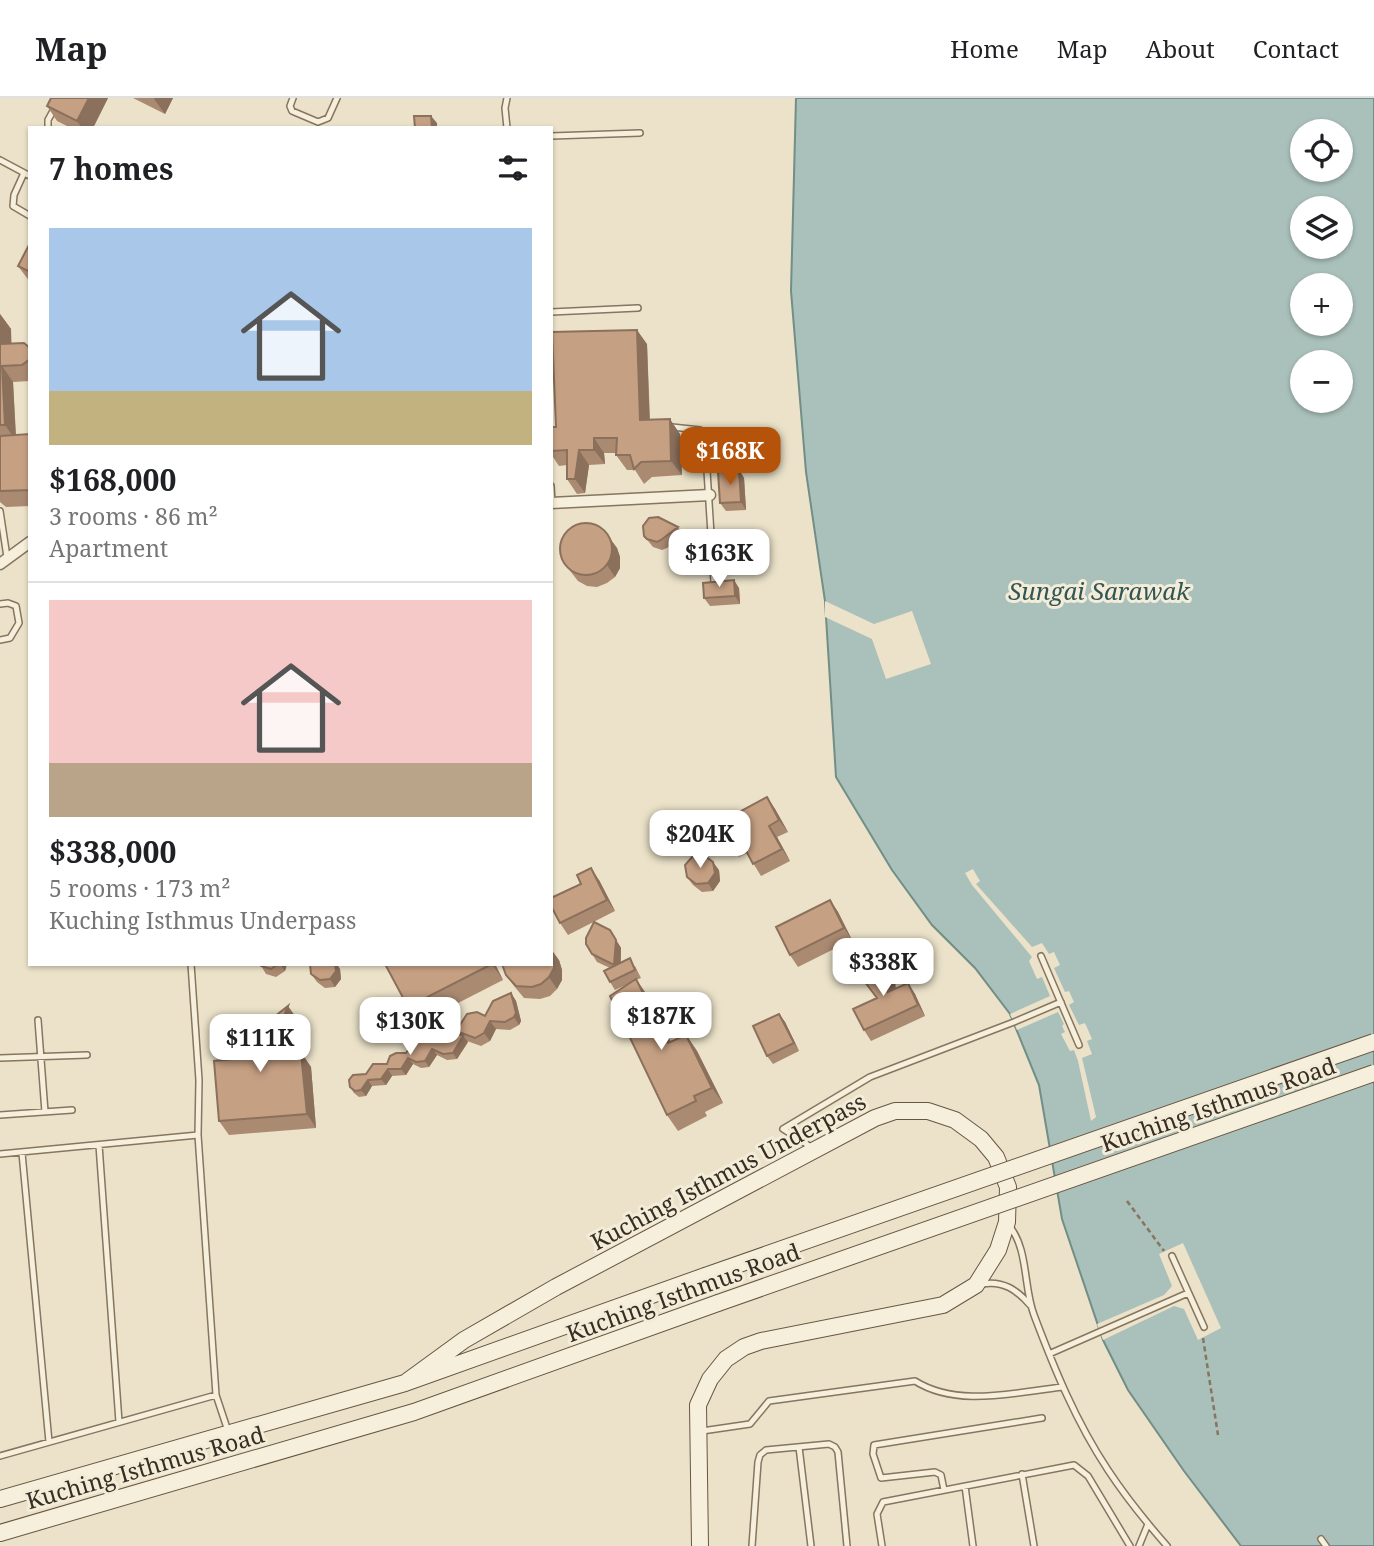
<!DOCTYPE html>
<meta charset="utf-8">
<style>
:root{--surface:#fff;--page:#f6f6f6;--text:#202124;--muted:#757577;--line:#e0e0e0;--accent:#b45309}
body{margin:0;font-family:"Noto Serif",serif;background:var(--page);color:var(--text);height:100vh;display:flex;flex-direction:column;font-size:26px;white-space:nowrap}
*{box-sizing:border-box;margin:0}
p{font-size:23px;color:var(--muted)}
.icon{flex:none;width:38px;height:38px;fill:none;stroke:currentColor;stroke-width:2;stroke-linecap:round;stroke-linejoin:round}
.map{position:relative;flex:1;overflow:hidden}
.sheet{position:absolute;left:28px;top:28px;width:525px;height:840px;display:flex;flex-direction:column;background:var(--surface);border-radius:0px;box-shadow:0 2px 5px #0004}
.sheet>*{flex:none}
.fabs{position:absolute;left:1290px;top:21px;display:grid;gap:14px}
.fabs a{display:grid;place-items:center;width:63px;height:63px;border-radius:50%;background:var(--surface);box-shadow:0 2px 5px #0004;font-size:35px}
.price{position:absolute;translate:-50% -60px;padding:0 16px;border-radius:14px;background:#fff;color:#222;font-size:23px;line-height:46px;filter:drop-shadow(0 2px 4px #0008)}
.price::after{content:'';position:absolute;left:50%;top:42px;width:21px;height:16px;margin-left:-10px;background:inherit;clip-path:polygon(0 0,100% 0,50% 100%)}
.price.current{background:var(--accent);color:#fff}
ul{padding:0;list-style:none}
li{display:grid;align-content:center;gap:14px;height:371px;padding:0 21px}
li+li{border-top:2px solid var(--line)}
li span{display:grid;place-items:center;height:217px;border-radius:0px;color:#555}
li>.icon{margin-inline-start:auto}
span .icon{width:126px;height:126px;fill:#fffc;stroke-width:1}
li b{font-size:30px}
h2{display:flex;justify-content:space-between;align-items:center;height:84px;padding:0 21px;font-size:30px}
header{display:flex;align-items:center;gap:42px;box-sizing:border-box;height:98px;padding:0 35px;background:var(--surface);border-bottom:2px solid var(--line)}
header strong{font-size:33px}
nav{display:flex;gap:38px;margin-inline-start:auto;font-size:24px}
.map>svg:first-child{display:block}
</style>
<header>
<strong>Map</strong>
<nav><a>Home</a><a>Map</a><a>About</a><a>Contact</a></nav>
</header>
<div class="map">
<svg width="1374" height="1448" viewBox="0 0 1374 1448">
<rect width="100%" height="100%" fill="#ebe2c9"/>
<!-- water -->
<path fill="#aac0ba" stroke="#718e87" stroke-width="2" fill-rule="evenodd" d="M796 0H1374V1448H1241L1184 1373 1128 1292 1103 1242 1062 1121 1039 987 1010 916 975 870 932 827 892 772 836 679 825 503 806 374 791 193ZM1302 33H1340V72H1302ZM1302 110H1340V149H1302ZM1302 187H1340V226H1302ZM1302 264H1340V303H1302Z"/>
<!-- pier -->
<path fill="#ebe2c9" d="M825 503 874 526 912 513 931 566 886 581 872 541 825 519Z
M973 771 980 783 976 786 1032 849 1042 845 1049 856 1054 854 1060 867 1054 870 1065 894 1069 893 1074 904 1069 907 1079 927 1085 925 1092 941 1087 943 1092 956 1082 960 1096 1019 1091 1023 1078 963 1074 952 1070 953 1061 936 1065 934 1062 928 1064 926 1058 914 1017 932 1010 916 1050 898 1042 879 1037 881 1029 863 1032 859 972 787 965 775Z
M1183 1145 1221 1230 1198 1242 1184 1211 1174 1208 1103 1242 1097 1226 1164 1197 1172 1188 1159 1156Z"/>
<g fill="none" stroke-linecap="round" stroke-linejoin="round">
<defs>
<path id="lane" d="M293 0 290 8 292 13 318 24 328 20 337 0
M507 0 505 10 507 30
M48 30V22L60 0
M551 38 640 35
M0 62 30 78
M24 75 14 97 13 108 30 118
M551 214 638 210
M672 329 700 332 705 341 714 484
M551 388 552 405
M0 413 7 459
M0 506 8 505 16 508 19 525 10 540 0 542
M1041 858 1079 947
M191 866 199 982 198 1037 216 1297 228 1333
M38 922 45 1014
M0 960 87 957
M0 1017 72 1012
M99 1047 119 1324
M811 1049 783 1031 870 979 1014 924 1061 904
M22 1055 49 1344
M0 1056 198 1037
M1008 1126C1029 1151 1023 1188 1034 1217 1054 1270 1076 1324 1108 1372 1125 1398 1146 1424 1167 1448
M1172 1158 1204 1229
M982 1186C1003 1182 1017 1192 1030 1207
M1049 1256 1188 1195
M702 1333 750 1326 769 1303 915 1283C958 1310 1015 1294 1063 1289
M799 1349 811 1448
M0 1358 216 1297
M1022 1376 1034 1448
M965 1388 973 1448
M944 1392 941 1377 935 1374 881 1380 873 1356 874 1347 1042 1320
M1321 1441 1326 1448
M752 1448 758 1364 760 1357 766 1352 829 1346 835 1349 838 1354 847 1448
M882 1448 877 1416 883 1404 1074 1367 1088 1378 1130 1448
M1139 1448 1148 1426"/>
<path id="street" d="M551 405 710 397
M0 466 30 444"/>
<path id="secondary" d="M405 1285 464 1242 556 1189 875 1020 895 1013H928L955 1022 981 1041 996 1059 1008 1089 1007 1124 998 1152 976 1187 943 1207 761 1243 744 1249 726 1261 710 1281 698 1307 700 1448
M0 1401 405 1285 705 1178
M0 1435 414 1314 718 1205"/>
</defs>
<!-- lane casing -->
<use href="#lane" stroke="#86755f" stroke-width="8"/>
<!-- street casing -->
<use href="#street" stroke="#86755f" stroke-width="13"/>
<!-- secondary casing -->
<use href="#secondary" stroke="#685642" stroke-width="18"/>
<!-- path -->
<path stroke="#86755f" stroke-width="2.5" stroke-dasharray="5 3.5" stroke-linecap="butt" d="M1127 1103 1164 1153
M1203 1240 1218 1337"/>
<!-- lane -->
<use href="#lane" stroke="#f6efdc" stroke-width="5"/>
<!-- street -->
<use href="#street" stroke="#f6efdc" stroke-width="10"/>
<!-- secondary -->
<use href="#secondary" stroke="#f6efdc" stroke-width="16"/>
<defs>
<path id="secondary-bridge" d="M705 1178 1374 944
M718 1205 1374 975"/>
</defs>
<!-- secondary-bridge casing -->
<use href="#secondary-bridge" stroke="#685642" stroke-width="18" stroke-linecap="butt"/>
<!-- secondary-bridge -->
<use href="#secondary-bridge" stroke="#f6efdc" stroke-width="16"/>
</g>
<!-- wall -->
<path fill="#aa8a71" d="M51 0H108L93 30H71L57 23 47 8Z
M133 0H173L165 16Z
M30 145V184L18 168Z
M0 216 11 231V245L30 250V283L13 284 16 337 30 336V408L6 409 0 404Z
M647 246 650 321 680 336 682 377 652 379 644 386 635 372H627L616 357V355H604L605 366 589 367 585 395 577 396 567 381V367L559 368 551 356 556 329Z
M739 372 744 380 746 412 726 413 720 405Z
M678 429 683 436 667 450 662 452 653 449 644 438Z
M608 438 617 450 620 459V470L615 479 607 485 597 489 587 488 578 483 563 464Z
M739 490 740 506 710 508 704 500Z
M767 699 775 711 788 734 777 739 790 763 761 778 747 755 739 759 731 748Z
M719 772 720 783 713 793 702 794 693 787 687 779Z
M599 782 615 813 568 837 560 825 581 786Z
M830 802 838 814 852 842 798 869 790 857Z
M610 832 621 850V865L635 868 641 880 636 882 647 897 671 944 686 937 697 953 723 1005 705 1014 707 1018 678 1033 667 1017 630 885 615 892 610 884V870L597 864 592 856Z
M559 862 562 872V882L557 891 550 898 540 901 524 900 514 888 506 877Z
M260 866H287L285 873 276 879 266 876Z
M385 866H495L503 882 419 925 408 909Z
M340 871 341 881 335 889 325 890 317 884 311 876Z
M888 872 895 882 896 891 908 885 915 896 925 918 871 943 864 932Z
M511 895 516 903 521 923 519 927 510 932 496 931 490 943 481 948 467 943 468 944 457 961 447 962 437 957 429 969 421 970 413 966 406 977 392 978 386 987 372 988 366 998 359 999 354 995 350 989 366 976 406 955 431 944 458 935 456 933 485 918Z
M779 916 785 924 799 953 773 966 767 958Z
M298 922 289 944H294L311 969 316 1030 229 1037 219 1023 235 948H232L222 934 243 925Z"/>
<!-- shaded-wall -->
<path fill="#8b705c" d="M89 0H108L93 30H82L77 23Z
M155 0H173L165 16 154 1Z
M431 18 437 25V30H432Z
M0 216 11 231 12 261 1 246Z
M637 232 647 246 650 336 640 322Z
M2 268 13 284 16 343 5 327Z
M670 321 680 336 682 377 671 363Z
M594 340 604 355 605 366 594 352Z
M579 352 589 367 585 395 575 381Z
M739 372 744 380 746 412 741 404Z
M608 438 617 450 620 459V470L615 479 607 467Z
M734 482 739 490 740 506 735 498Z
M767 699 775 711 788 734 779 722Z
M769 728 777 739 790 763 782 751Z
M713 764 719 772 720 783 713 793 708 785Z
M591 770 599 782 615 813 607 802Z
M830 802 838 814 852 842 844 830Z
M610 832 621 850 620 875 614 867Z
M551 851 559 862 562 872V882L557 891 549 879Z
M280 866H287L285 873Z
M335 866H337L340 871 341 881 335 889 330 881Z
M492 866H495L503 882Z
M888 872 895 882 896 905 888 894Z
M636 881 647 897 679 961 668 945Z
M908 885 915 896 925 918 918 907Z
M511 895 516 903 521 923 519 927 514 919Z
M288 908 298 922 284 956 274 942Z
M779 916 785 924 799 953 794 945Z
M490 923 496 931 490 943 484 935Z
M686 937 697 953 723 1005 712 990Z
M463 938 468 944 457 961 453 955Z
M294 944 311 969 316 1030 307 1016 298 955Z
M432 951 437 957 429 969 425 963Z
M408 960 413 966 406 977 401 971Z
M388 971 392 978 386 987 381 981Z
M368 982 372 988 366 998 361 992Z"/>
<!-- building -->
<path fill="#c6a083" stroke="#8b705c" stroke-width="2" d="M51 0H89L77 23 47 8Z
M414 18H431L432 30H415Z
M30 145V174L18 168Z
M0 217 1 246 24 245 30 250V261L22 267 2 268 5 327H0Z
M637 232 640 322 670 321 671 363 641 364 634 371 630 357H616L617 340H594V352H579L575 381H567V352L551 353V329H556L552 234Z
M30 336V392L0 393V338Z
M739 372 741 404 720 405 718 374Z
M658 419 678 429 661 442 657 444 647 441 644 438 643 428 649 420Z
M560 451a26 26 0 1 1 52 0a26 26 0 1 1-52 0Z
M734 482 735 498 704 500 703 485Z
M767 699 779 722 769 728 782 751 753 766 741 743 731 748 719 725Z
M704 757 713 764 715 775 708 785 696 786 687 779 685 767 693 758Z
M591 770 607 802 560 825 551 808V800L581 786 577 777Z
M830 802 844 830 790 857 776 829Z
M594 824 610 832 616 842 614 867 592 856 586 846V840Z
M551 852 554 860V870L549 879 541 886 532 889 516 888 506 877 502 866H551Z
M630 860 635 872 610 884 604 873Z
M874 865 884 868 888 872V894L908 885 918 907 864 932 853 911 877 900 862 880 865 870Z
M260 866H278L271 871 261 868Z
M310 866H335L336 873 330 881 320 882 311 876Z
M385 866H492L408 909Z
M636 881 668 945 686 937 712 990 694 998 696 1003 667 1017 610 898Z
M511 895 516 915 514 919 505 924 490 923 484 935 475 940 456 933 467 916 477 914 485 918 493 903Z
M288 908 274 942 294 944 298 955H301L307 1016 219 1023 214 963 232 961 233 953 242 936 222 934 236 922 243 925 249 921 255 923 263 920 269 923Z
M779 916 794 945 767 958 753 928Z
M449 931 463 938 453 955 443 956 432 951 425 963 416 964 408 960 401 971H388L381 981 368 982 361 992 355 993 350 989 349 982 353 977 366 976 373 966H387L390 958 396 955H406L414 944H431L439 932Z"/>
<g text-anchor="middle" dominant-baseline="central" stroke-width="6" stroke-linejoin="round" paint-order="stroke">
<!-- street labels -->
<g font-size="23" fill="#382d22" stroke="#f3ecd8">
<text transform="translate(1218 1006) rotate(-19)">Kuching Isthmus Road</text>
<text transform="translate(728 1073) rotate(-28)">Kuching Isthmus Underpass</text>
<text transform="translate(683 1194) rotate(-20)">Kuching Isthmus Road</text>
<text transform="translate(145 1369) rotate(-16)">Kuching Isthmus Road</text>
</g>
<!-- water labels -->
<g font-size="24" font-style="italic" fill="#325655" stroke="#f3ecd8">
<text x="1099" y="492">Sungai Sarawak</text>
</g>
</g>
</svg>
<div class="fabs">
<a><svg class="icon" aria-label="locate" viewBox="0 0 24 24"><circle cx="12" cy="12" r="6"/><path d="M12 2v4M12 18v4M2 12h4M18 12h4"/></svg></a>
<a><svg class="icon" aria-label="layers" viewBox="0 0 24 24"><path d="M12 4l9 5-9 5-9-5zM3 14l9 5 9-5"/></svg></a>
<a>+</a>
<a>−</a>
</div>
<b class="price current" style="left:730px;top:389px">$168K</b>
<b class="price" style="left:719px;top:491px">$163K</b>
<b class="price" style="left:700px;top:772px">$204K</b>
<b class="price" style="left:883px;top:900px">$338K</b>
<b class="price" style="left:661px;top:954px">$187K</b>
<b class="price" style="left:410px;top:959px">$130K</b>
<b class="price" style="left:260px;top:976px">$111K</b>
<section class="sheet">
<h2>7 homes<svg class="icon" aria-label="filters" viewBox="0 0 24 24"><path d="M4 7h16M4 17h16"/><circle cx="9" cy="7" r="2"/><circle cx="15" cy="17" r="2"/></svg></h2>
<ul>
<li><span style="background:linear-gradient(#a9c7e8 75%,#c2b280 0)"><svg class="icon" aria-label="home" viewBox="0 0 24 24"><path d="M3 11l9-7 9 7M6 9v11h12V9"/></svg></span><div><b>$168,000</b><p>3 rooms · 86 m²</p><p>Apartment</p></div></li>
<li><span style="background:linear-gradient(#f6c9c9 75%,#b9a48a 0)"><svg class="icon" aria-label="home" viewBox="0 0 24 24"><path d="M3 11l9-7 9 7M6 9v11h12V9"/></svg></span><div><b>$338,000</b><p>5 rooms · 173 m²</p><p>Kuching Isthmus Underpass</p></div></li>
</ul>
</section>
</div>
